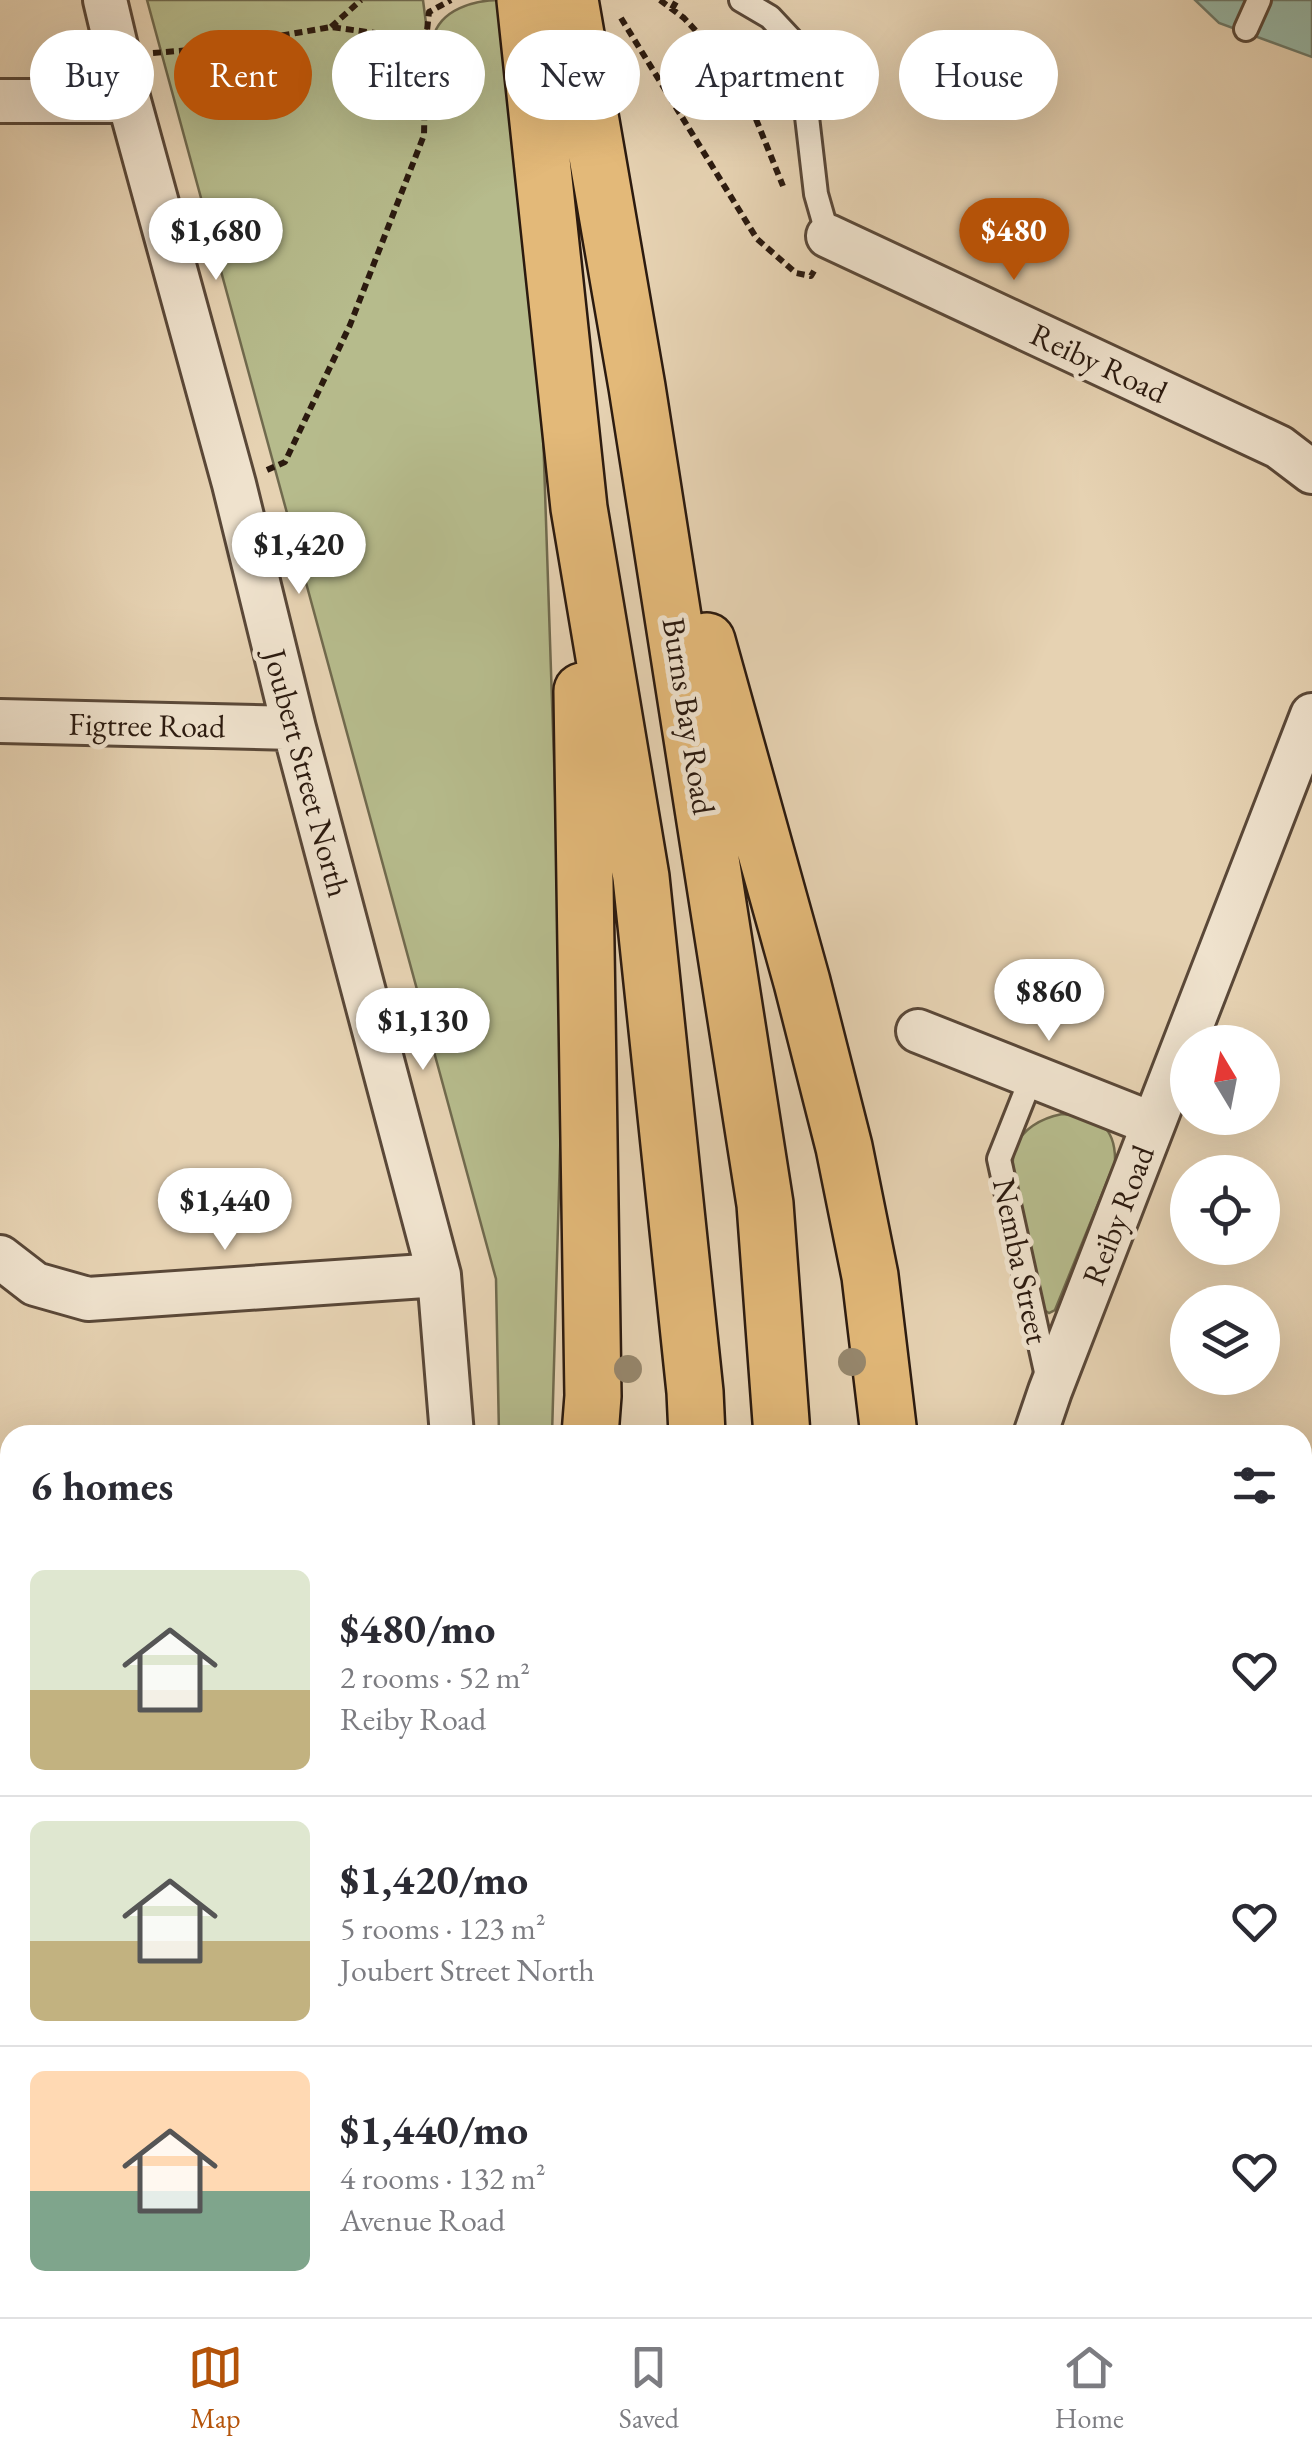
<!DOCTYPE html>
<meta charset="utf-8">
<style>
:root{--surface:#fff;--page:#f7f7f7;--text:#2b2b33;--muted:#7c7c81;--line:#e1e1e2;--accent:#b45309}
body{margin:0;font-family:"EB Garamond",serif;background:var(--page);color:var(--text);height:100vh;display:flex;flex-direction:column;font-size:38px;white-space:nowrap}
*{box-sizing:border-box;margin:0}
p{font-size:32px;color:var(--muted)}
.icon{flex:none;width:55px;height:55px;fill:none;stroke:currentColor;stroke-width:2;stroke-linecap:round;stroke-linejoin:round}
.map{position:relative;flex:1;overflow:hidden}
.panel{position:absolute;left:0px;top:1425px;width:1312px;height:892px;display:flex;flex-direction:column;background:var(--surface);border-radius:30px 30px 0 0;box-shadow:0 10px 40px #0002}
.panel>*{flex:none}
.guide{position:absolute;left:30px;top:30px;width:1252px;height:90px;display:flex;gap:20px}
.needle{width:65px;rotate:350deg}
.controls{position:absolute;left:1170px;top:1025px;display:grid;gap:20px}
.controls a{display:grid;place-items:center;width:110px;height:110px;border-radius:50%;background:var(--surface);box-shadow:0 10px 40px #0002;font-size:50px}
.price{position:absolute;translate:-50% -85px;padding:0 22px;border-radius:35px;background:#fff;color:#222;font-size:32px;line-height:65px;filter:drop-shadow(0 2px 5px #0008)}
.price::after{content:'';position:absolute;left:50%;top:60px;width:30px;height:22px;margin-left:-15px;background:inherit;clip-path:polygon(0 0,100% 0,50% 100%)}
.price.on{background:var(--accent);color:#fff}
ul{padding:0;list-style:none}
li{display:flex;align-items:center;gap:30px;height:250px;padding:0 30px}
li+li{border-top:2px solid var(--line)}
li span{display:grid;place-items:center;flex:none;width:280px;height:200px;border-radius:15px;color:#555}
li>.icon{margin-inline-start:auto}
span .icon{width:120px;height:120px;fill:#fffc;stroke-width:1}
li b{font-size:42px}
h2{display:flex;justify-content:space-between;align-items:center;height:120px;padding:0 30px;font-size:42px}
.pill{padding:0 35px;border-radius:45px;background:var(--surface);box-shadow:0 10px 40px #0002;font-size:35px;line-height:90px}
.pill.on{background:var(--accent);color:#fff}
.tab-bar{display:flex;justify-content:space-around;align-items:center;height:140px;border-top:2px solid var(--line);background:var(--surface);font-size:28px;color:var(--muted)}
.tab-bar a{display:grid;justify-items:center;gap:5px}
.tab-bar .on{color:var(--accent)}
.map>svg:first-child{display:block}
</style>
<div class="map">
<svg width="1312" height="2317" viewBox="0 0 1312 2317">
<rect width="100%" height="100%" fill="#e6d2b2"/>
<filter id="stains"><feTurbulence type="fractalNoise" baseFrequency=".002" numOctaves="4"/><feColorMatrix values="0 0 0 0 .2 0 0 0 0 .09 0 0 0 0 .02 0 0 0 .5 -.17"/></filter>
<radialGradient id="worn" r=".72"><stop offset=".6" stop-color="#630" stop-opacity="0"/><stop offset="1" stop-color="#630" stop-opacity=".3"/></radialGradient>
<!-- green -->
<path fill="#b6bb8c" stroke="#706a4e" stroke-width="2.5" d="M147 0H423L431 62C432 55 431 45 433 38 440 9 475 0 500 0L540 341 561 971V1119L552 1435H499L496 1279Z
M1062 1114C1096 1117 1116 1124 1115 1162L1055 1310 1049 1313 1044 1310 1039 1299C1033 1269 1007 1176 1014 1151 1020 1129 1042 1118 1062 1114Z"/>
<!-- water -->
<path fill="#97b8a7" stroke="#6c796a" stroke-width="2.5" d="M1195 0H1312V57L1219 23Z"/>
<g fill="none" stroke-linecap="round" stroke-linejoin="round">
<defs>
<path id="service" d="M741 0 770 17 799 48 816 194 828 236
M1246 29 1259 0
M1032 1076 999 1159 1048 1381
M8 1882V1956"/>
<path id="minor" d="M105 0 129 101 234 484 294 728 439 1275 452 1435
M0 101H129
M828 236 1279 447 1312 472
M0 721 294 728
M918 1031 1153 1124
M0 1257 35 1284 88 1299 439 1275
M1035 1435 1050 1391 1312 715
M1302 1570 1312 1574
M0 2269H10
M464 2308 465 2317
M1013 2317V2308"/>
<path id="tertiary" d="M1302 2182H1312"/>
<path id="secondary" d="M0 1955 10 1956"/>
<path id="primary" d="M525 0 579 508 641 877 695 1392 697 1435
M570 0 637 387 765 1204 782 1435
M707 641 802 982 844 1147 870 1276 889 1435
M582 691 593 1396 590 1435
M593 2317 594 2308
M686 2317 687 2308
M776 2317 777 2308
M894 2317 895 2308"/>
</defs>
<!-- service casing -->
<use href="#service" stroke="#5a4838" stroke-width="28"/>
<!-- minor casing -->
<use href="#minor" stroke="#5a4838" stroke-width="48"/>
<!-- tertiary casing -->
<use href="#tertiary" stroke="#5a4838" stroke-width="60"/>
<!-- secondary casing -->
<use href="#secondary" stroke="#2b1a0f" stroke-width="60"/>
<!-- primary casing -->
<use href="#primary" stroke="#2b1a0f" stroke-width="60"/>
<!-- path -->
<path stroke="#2b1a0f" stroke-width="6" stroke-dasharray="8 5" stroke-linecap="butt" d="M660 0 684 18 739 77 783 186
M672 9 677 0
M621 18 757 239 796 273 811 276 814 271
M331 27 361 0
M153 53 204 49 331 27 426 40
M267 470 285 462 350 325 424 135 426 40 429 12 451 0"/>
<!-- service -->
<use href="#service" stroke="#efe2cd" stroke-width="22"/>
<!-- minor -->
<use href="#minor" stroke="#efe2cd" stroke-width="42"/>
<!-- tertiary -->
<use href="#tertiary" stroke="#efe2cd" stroke-width="55"/>
<!-- secondary -->
<use href="#secondary" stroke="#efe2cd" stroke-width="55"/>
<!-- primary -->
<use href="#primary" stroke="#e3b979" stroke-width="55"/>
</g>
<!-- trees -->
<g fill="#96876d">
<circle cx="852" cy="1362" r="14"/>
<circle cx="628" cy="1369" r="14"/>
</g>
<g text-anchor="middle" dominant-baseline="central" stroke-width="10" stroke-linejoin="round" paint-order="stroke">
<!-- street labels -->
<g font-size="32" fill="#2b1a0f" stroke="#efe2cd">
<text transform="translate(1099 363) rotate(25)">Reiby Road</text>
<text transform="translate(689 716) rotate(81)">Burns Bay Road</text>
<text transform="translate(147 725) rotate(1)">Figtree Road</text>
<text transform="translate(307 773) rotate(75)">Joubert Street North</text>
<text transform="translate(1118 1215) rotate(-69)">Reiby Road</text>
<text transform="translate(1021 1261) rotate(78)">Nemba Street</text>
</g>
</g>
<rect width="100%" height="100%" filter="url(#stains)"/>
<rect width="100%" height="100%" fill="url(#worn)"/>
</svg>
<div class="controls">
<a><svg class="needle" viewBox="-14 -14 28 28"><path d="M0-13l5 13h-10z" fill="#e53935"/><path d="M0 13l5-13h-10z" fill="#7c7c81"/></svg></a>
<a><svg class="icon" aria-label="locate" viewBox="0 0 24 24"><circle cx="12" cy="12" r="6"/><path d="M12 2v4M12 18v4M2 12h4M18 12h4"/></svg></a>
<a><svg class="icon" aria-label="layers" viewBox="0 0 24 24"><path d="M12 4l9 5-9 5-9-5zM3 14l9 5 9-5"/></svg></a>
</div>
<b class="price" style="left:216px;top:283px">$1,680</b>
<b class="price on" style="left:1014px;top:283px">$480</b>
<b class="price" style="left:299px;top:597px">$1,420</b>
<b class="price" style="left:1049px;top:1044px">$860</b>
<b class="price" style="left:423px;top:1073px">$1,130</b>
<b class="price" style="left:225px;top:1253px">$1,440</b>
<div class="guide">
<a class="pill">Buy</a>
<a class="pill on">Rent</a>
<a class="pill">Filters</a>
<a class="pill">New</a>
<a class="pill">Apartment</a>
<a class="pill">House</a>
</div>
<section class="panel">
<h2>6 homes<svg class="icon" aria-label="filters" viewBox="0 0 24 24"><path d="M4 7h16M4 17h16"/><circle cx="9" cy="7" r="2"/><circle cx="15" cy="17" r="2"/></svg></h2>
<ul>
<li><span style="background:linear-gradient(#dfe7d0 60%,#c2b280 0)"><svg class="icon" aria-label="home" viewBox="0 0 24 24"><path d="M3 11l9-7 9 7M6 9v11h12V9"/></svg></span><div><b>$480/mo</b><p>2 rooms · 52 m²</p><p>Reiby Road</p></div><svg class="icon" aria-label="heart" viewBox="0 0 24 24"><path d="M12 20l-8-8c-3-5 5-10 8-4 3-6 11-1 8 4z"/></svg></li>
<li><span style="background:linear-gradient(#dfe7d0 60%,#c2b280 0)"><svg class="icon" aria-label="home" viewBox="0 0 24 24"><path d="M3 11l9-7 9 7M6 9v11h12V9"/></svg></span><div><b>$1,420/mo</b><p>5 rooms · 123 m²</p><p>Joubert Street North</p></div><svg class="icon" aria-label="heart" viewBox="0 0 24 24"><path d="M12 20l-8-8c-3-5 5-10 8-4 3-6 11-1 8 4z"/></svg></li>
<li><span style="background:linear-gradient(#ffd9b3 60%,#7fa58c 0)"><svg class="icon" aria-label="home" viewBox="0 0 24 24"><path d="M3 11l9-7 9 7M6 9v11h12V9"/></svg></span><div><b>$1,440/mo</b><p>4 rooms · 132 m²</p><p>Avenue Road</p></div><svg class="icon" aria-label="heart" viewBox="0 0 24 24"><path d="M12 20l-8-8c-3-5 5-10 8-4 3-6 11-1 8 4z"/></svg></li>
</ul>
</section>
</div>
<nav class="tab-bar">
<a class="on"><svg class="icon" aria-label="map" viewBox="0 0 24 24"><path d="M3 6l6-2 6 2 6-2v14l-6 2-6-2-6 2zM9 4v14M15 6v14"/></svg>Map</a>
<a><svg class="icon" aria-label="saved" viewBox="0 0 24 24"><path d="M7 4h10v16l-5-4-5 4z"/></svg>Saved</a>
<a><svg class="icon" aria-label="home" viewBox="0 0 24 24"><path d="M3 11l9-7 9 7M6 9v11h12V9"/></svg>Home</a>
</nav>
